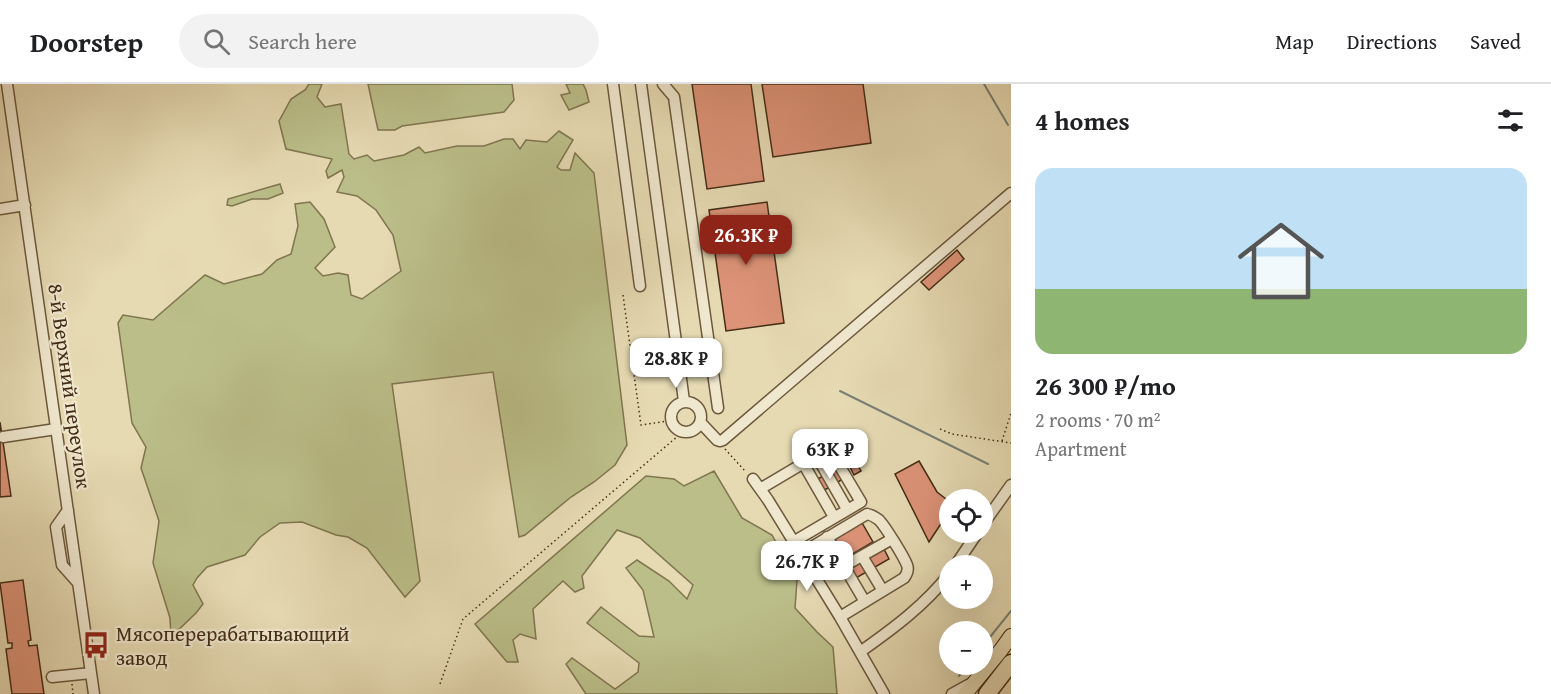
<!DOCTYPE html>
<meta charset="utf-8">
<style>
:root{--surface:#fff;--page:#f2f2f2;--text:#202124;--muted:#757577;--line:#e0e0e0;--accent:#8f2418}
body{margin:0;font-family:"Gentium Book Plus",serif;background:var(--page);color:var(--text);height:100vh;display:flex;flex-direction:column;font-size:22px;white-space:nowrap}
*{box-sizing:border-box;margin:0}
p{font-size:20px;color:var(--muted)}
.icon{flex:none;width:33px;height:33px;fill:none;stroke:currentColor;stroke-width:2;stroke-linecap:round;stroke-linejoin:round}
.map{position:relative;flex:1;overflow:hidden}
.drawer{display:flex;flex-direction:column;background:var(--surface);width:540px}
.drawer>*{flex:none}
.tools{position:absolute;left:939px;top:405px;display:grid;gap:12px}
.tools a{display:grid;place-items:center;width:54px;height:54px;border-radius:50%;background:var(--surface);box-shadow:0 6px 24px #0002;font-size:30px}
.price{position:absolute;translate:-50% -51px;padding:0 14px;border-radius:12px;background:#fff;color:#222;font-size:20px;line-height:39px;filter:drop-shadow(0 2px 3px #0008)}
.price::after{content:'';position:absolute;left:50%;top:36px;width:18px;height:14px;margin-left:-9px;background:inherit;clip-path:polygon(0 0,100% 0,50% 100%)}
.price.on{background:var(--accent);color:#fff}
ul{padding:0;list-style:none}
li{display:grid;align-content:center;gap:12px;height:318px;padding:0 24px}
li span{display:grid;place-items:center;height:186px;border-radius:18px;color:#555}
li>.icon{margin-inline-start:auto}
span .icon{width:108px;height:108px;fill:#fffc;stroke-width:1}
li b{font-size:26px}
h2{display:flex;justify-content:space-between;align-items:center;height:72px;padding:0 24px;font-size:26px}
header{display:flex;align-items:center;gap:36px;box-sizing:border-box;height:84px;padding:0 30px;background:var(--surface);border-bottom:2px solid var(--line)}
header strong{font-size:28px}
nav{display:flex;gap:33px;margin-inline-start:auto;font-size:21px}
.search{width:420px;height:54px;background:var(--page);display:flex;align-items:center;gap:15px;box-sizing:border-box;padding:0 21px;border-radius:33px;color:var(--muted);font-size:22px}
main{display:flex;flex:1;min-height:0}
.map>svg:first-child{display:block}
</style>
<header>
<strong>Doorstep</strong>
<div class="search"><svg class="icon" aria-label="search" viewBox="0 0 24 24"><circle cx="10" cy="10" r="6"/><path d="M15 15l6 6"/></svg>Search here</div>
<nav><a>Map</a><a>Directions</a><a>Saved</a></nav>
</header>
<main>
<div class="map">
<svg width="1011" height="610" viewBox="0 0 1011 610">
<rect width="100%" height="100%" fill="#e6dab3"/>
<filter id="stains"><feTurbulence type="fractalNoise" baseFrequency=".00333" numOctaves="4"/><feColorMatrix values="0 0 0 0 .2 0 0 0 0 .09 0 0 0 0 .02 0 0 0 .5 -.17"/></filter>
<radialGradient id="worn" r=".72"><stop offset=".6" stop-color="#630" stop-opacity="0"/><stop offset="1" stop-color="#630" stop-opacity=".3"/></radialGradient>
<!-- green -->
<path fill="#bbbe89" stroke="#7f754f" stroke-width="1.5" d="M309 0H322L317 13 325 23 341 20 349 70 354 75 367 71 374 77 404 71 419 63 425 69 457 62H484L504 55H513L520 65 526 56 547 58 559 47 573 56 557 83 561 86H570L575 69 594 89 627 361 615 381 594 398 571 413 525 451 519 453 493 288 392 300 420 497 405 513 367 464 348 453 336 451 302 438 280 439 260 453 245 471 207 483 197 494 193 501 203 520 196 529 171 553 170 534 153 479 159 437 141 384 146 363 132 339 118 239 123 231 153 236 205 191 224 200 262 190 277 176 291 170 298 142 295 120 310 118 324 135 335 163 315 184 323 192 338 189 348 191 351 211 362 215 401 187 393 151 376 126 357 112 337 108 344 93 342 86 328 94 326 87 332 75 286 65 279 37 291 15 305 6Z
M368 0H512L514 16 504 28 402 42 395 46H378Z
M566 0H583L586 6 589 18 569 26 561 11 570 9Z
M280 100 283 109 268 115H252L232 122 227 121 228 115Z
M714 387 742 434 772 451 797 497 795 524 817 548 833 563 837 610H586L566 580 572 574 615 605 638 588 639 579 587 539 601 523 639 552 654 553 643 506 626 484 637 476 669 497 687 515 693 501 640 454 617 446 582 492 584 504 575 508 563 497 533 525 536 555 520 550 513 556 518 578H507L475 540 646 392 674 395 684 402Z"/>
<g fill="none" stroke-linecap="round" stroke-linejoin="round">
<!-- stream -->
<path stroke="#778175" stroke-width="2" d="M984 0 1008 41
M840 307 988 380
M982 563 1011 527
M959 592 969 580"/>
</g>
<!-- building -->
<path fill="#dd9378" stroke="#432c15" stroke-width="1.5" d="M692 0H751L764 97 707 105Z
M762 0H863L871 59 773 73Z
M767 118 784 239 726 247 709 126Z
M957 166 964 175 929 206 921 198Z
M0 338 11 412 0 413Z
M855 376 861 387 854 391 848 379Z
M919 377 937 408 950 418V426L929 458 895 390Z
M837 384 843 395 823 407 816 396Z
M861 437 873 458 844 475 832 454Z
M884 465 889 475 856 494 851 484Z
M23 496 31 556 28 557 29 562 37 561 44 610H12L6 565 12 564V559H8L0 499Z"/>
<g fill="none" stroke-linecap="round" stroke-linejoin="round">
<defs>
<path id="minor" d="M7 0 94 610
M613 0 640 202
M641 0 684 317
M663 0 674 13 718 324
M0 125 25 121
M671 333a15 15 0 1 1 30 0a15 15 0 1 1-30 0Z
M701 339 717 356 720 357 723 356 1011 109
M3 353 56 345
M816 371 847 425
M803 379 834 433
M753 395 768 416 840 533 884 610
M760 405 829 364 861 418 793 458
M68 426 56 443 62 481 78 499
M982 442 1011 401
M827 453 865 518
M800 470 867 430C872 431 875 433 879 436 885 442 904 473 907 481 909 486 907 490 904 494L840 533
M862 472 883 507
M844 482 892 455
M955 482 978 448
M860 568C894 544 925 521 950 489
M52 593 91 589
M952 610 972 599"/>
<path id="major" d="M965 610 1001 566 1011 552"/>
<path id="highway" d="M987 610 1011 579"/>
</defs>
<!-- minor casing -->
<use href="#minor" stroke="#6c583c" stroke-width="13"/>
<!-- major casing -->
<use href="#major" stroke="#432c15" stroke-width="16"/>
<!-- highway casing -->
<use href="#highway" stroke="#432c15" stroke-width="19"/>
<!-- path -->
<path stroke="#432c15" stroke-width="1.5" stroke-dasharray="1.5 3" stroke-linecap="butt" d="M623 211 641 341 668 337
M940 345 952 350 1011 359
M1002 357 1011 329
M725 365 746 388
M72 600 73 610
M440 600 463 535 678 352"/>
<!-- minor -->
<use href="#minor" stroke="#efe7ce" stroke-width="10"/>
<!-- major -->
<use href="#major" stroke="#e6dab3" stroke-width="14"/>
<!-- highway -->
<use href="#highway" stroke="#e6dab3" stroke-width="16"/>
</g>
<!-- icons -->
<defs>
<symbol id="bus-bare" viewBox="-9 -9 18 18"><path d="M-5-6H5V4H4V6H2V4H-2V6H-4V4H-5ZM-3.5-4V0h7V-4ZM-3.5 1.2v1.5H-2V1.2ZM2 1.2v1.5H3.5V1.2Z" fill="#8f2418" stroke="#efe7ce" stroke-width="2.5" paint-order="stroke"/></symbol>
</defs>
<g fill-rule="evenodd">
<use href="#bus-bare" x="77" y="542" width="38" height="38"/>
</g>
<g text-anchor="middle" dominant-baseline="central" stroke-width="4.5" stroke-linejoin="round" paint-order="stroke">
<!-- street labels -->
<g font-size="21" fill="#432c15" stroke="#efe7ce">
<text transform="translate(70 302) rotate(82)">8-й Верхний переулок</text>
</g>
<!-- poi labels -->
<g font-size="21" fill="#432c15" stroke="#efe7ce" text-anchor="start">
<text x="116" y="549">Мясоперерабатывающий<tspan x="116" dy="24">завод</tspan></text>
</g>
</g>
<rect width="100%" height="100%" filter="url(#stains)"/>
<rect width="100%" height="100%" fill="url(#worn)"/>
</svg>
<div class="tools">
<a><svg class="icon" aria-label="locate" viewBox="0 0 24 24"><circle cx="12" cy="12" r="6"/><path d="M12 2v4M12 18v4M2 12h4M18 12h4"/></svg></a>
<a>+</a>
<a>−</a>
</div>
<b class="price on" style="left:746px;top:182px">26.3K ₽</b>
<b class="price" style="left:676px;top:305px">28.8K ₽</b>
<b class="price" style="left:830px;top:396px">63K ₽</b>
<b class="price" style="left:807px;top:508px">26.7K ₽</b>
</div>
<section class="drawer">
<h2>4 homes<svg class="icon" aria-label="filters" viewBox="0 0 24 24"><path d="M4 7h16M4 17h16"/><circle cx="9" cy="7" r="2"/><circle cx="15" cy="17" r="2"/></svg></h2>
<ul>
<li><span style="background:linear-gradient(#bfe0f5 65%,#8fb573 0)"><svg class="icon" aria-label="home" viewBox="0 0 24 24"><path d="M3 11l9-7 9 7M6 9v11h12V9"/></svg></span><div><b>26 300 ₽/mo</b><p>2 rooms · 70 m²</p><p>Apartment</p></div></li>
</ul>
</section>
</main>
